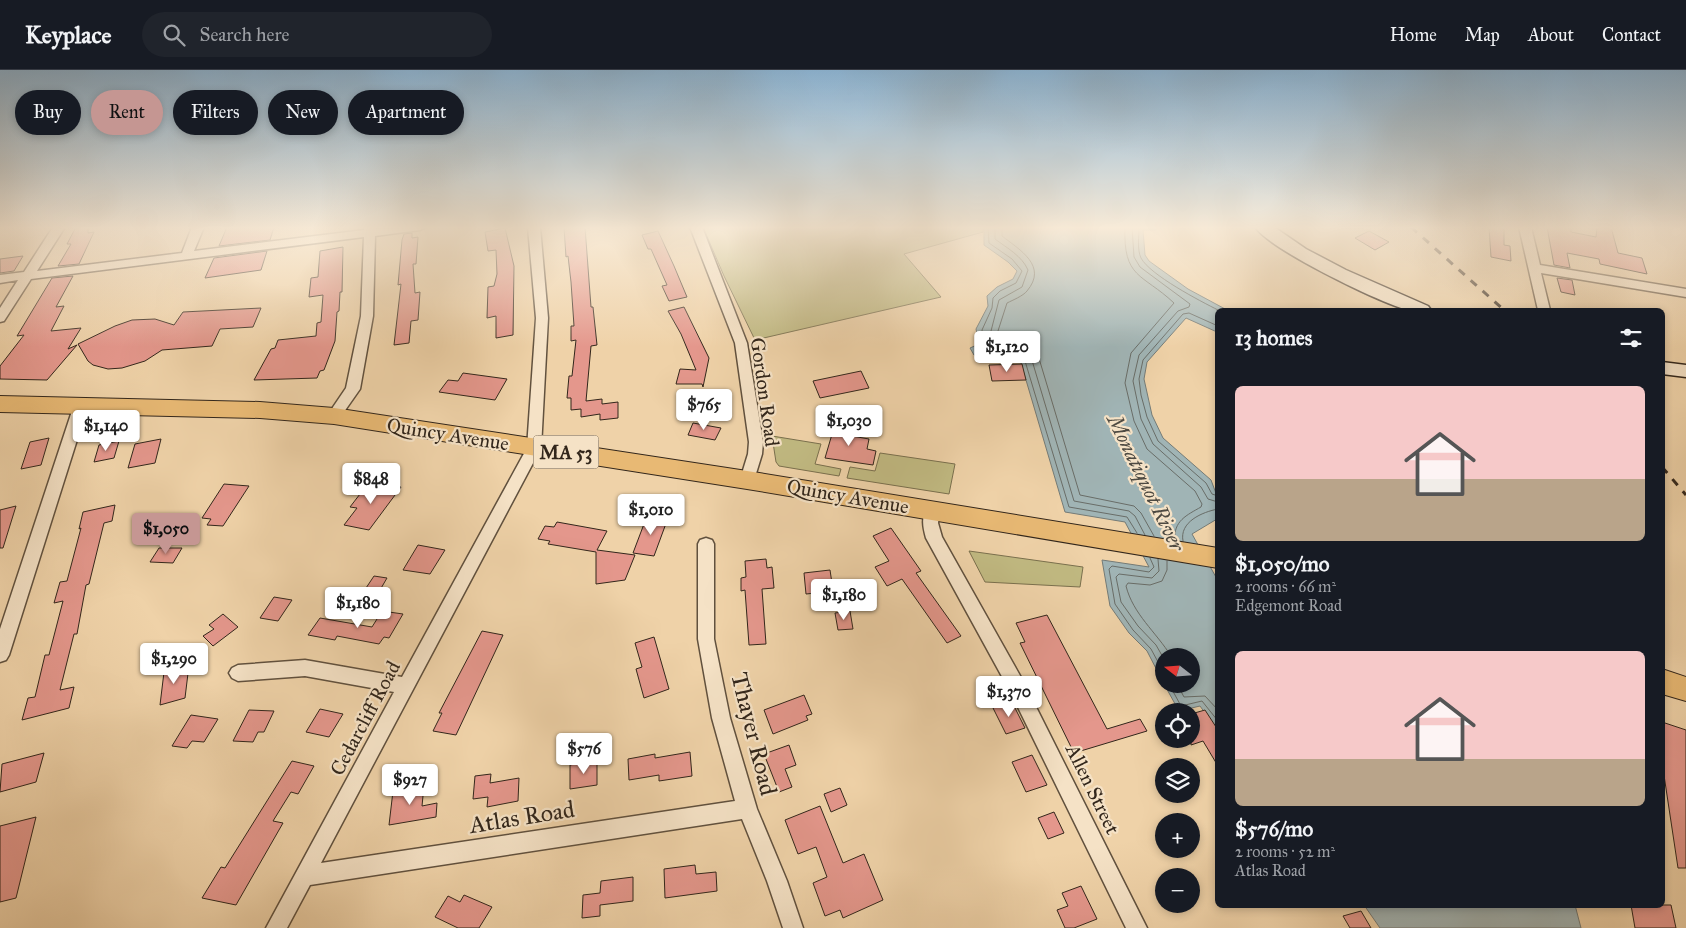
<!DOCTYPE html>
<meta charset="utf-8">
<style>
:root{--surface:#171b24;--page:#20242c;--text:#f1f3f6;--muted:#9ea1a6;--line:#363941;--accent:#c59692}
body{margin:0;font-family:"IM FELL Great Primer",serif;background:var(--page);color:var(--text);height:100vh;display:flex;flex-direction:column;font-size:19px;white-space:nowrap}
*{box-sizing:border-box;margin:0}
p{font-size:16px;color:var(--muted)}
.icon{flex:none;width:28px;height:28px;fill:none;stroke:currentColor;stroke-width:2;stroke-linecap:round;stroke-linejoin:round}
.map{position:relative;flex:1;overflow:hidden}
.panel{position:absolute;left:1215px;top:238px;width:450px;height:600px;display:flex;flex-direction:column;background:var(--surface);border-radius:8px;box-shadow:0 2px 8px #0003}
.panel>*{flex:none}
.top-card{position:absolute;left:15px;top:20px;width:475px;height:45px;display:flex;gap:10px}
.needle{width:32px;rotate:287deg}
.controls{position:absolute;left:1155px;top:578px;display:grid;gap:10px}
.controls a{display:grid;place-items:center;width:45px;height:45px;border-radius:50%;background:var(--surface);box-shadow:0 2px 8px #0003;font-size:25px}
.price{position:absolute;translate:-50% -42px;padding:0 11px;border-radius:5px;background:#fff;color:#222;font-size:16px;line-height:32px;filter:drop-shadow(0 1px 2px #0008)}
.price::after{content:'';position:absolute;left:50%;top:30px;width:15px;height:11px;margin-left:-8px;background:inherit;clip-path:polygon(0 0,100% 0,50% 100%)}
.price.selected{background:var(--accent);color:#111}
ul{padding:0;list-style:none}
li{display:grid;align-content:center;gap:10px;height:265px;padding:0 20px}
li span{display:grid;place-items:center;height:155px;border-radius:8px;color:#555}
li>.icon{margin-inline-start:auto}
span .icon{width:90px;height:90px;fill:#fffc;stroke-width:1}
li b{font-size:21px}
h2{display:flex;justify-content:space-between;align-items:center;height:60px;padding:0 20px;font-size:21px}
.tag{padding:0 18px;border-radius:22px;background:var(--surface);box-shadow:0 2px 8px #0003;font-size:18px;line-height:45px}
.tag.selected{background:var(--accent);color:#111}
header{display:flex;align-items:center;gap:30px;box-sizing:border-box;height:70px;padding:0 25px;background:var(--surface);border-bottom:1px solid var(--line)}
header strong{font-size:24px}
nav{display:flex;gap:28px;margin-inline-start:auto;font-size:18px}
.search{width:350px;height:45px;background:var(--page);display:flex;align-items:center;gap:12px;box-sizing:border-box;padding:0 18px;border-radius:28px;color:var(--muted);font-size:19px}
.map>svg:first-child{display:block}
</style>
<header>
<strong>Keyplace</strong>
<div class="search"><svg class="icon" aria-label="search" viewBox="0 0 24 24"><circle cx="10" cy="10" r="6"/><path d="M15 15l6 6"/></svg>Search here</div>
<nav><a>Home</a><a>Map</a><a>About</a><a>Contact</a></nav>
</header>
<div class="map">
<svg width="1686" height="858" viewBox="0 0 1686 858">
<rect width="100%" height="100%" fill="#efd2a8"/>
<filter id="stains"><feTurbulence type="fractalNoise" baseFrequency=".004" numOctaves="4"/><feColorMatrix values="0 0 0 0 .2 0 0 0 0 .09 0 0 0 0 .02 0 0 0 .5 -.17"/></filter>
<radialGradient id="worn" r=".72"><stop offset=".6" stop-color="#630" stop-opacity="0"/><stop offset="1" stop-color="#630" stop-opacity=".3"/></radialGradient>
<!-- green -->
<path fill="#c1ba82" stroke="#7a704e" d="M703 157H984L983 162 904 184 941 227 755 270 724 206Z
M772 366 821 374 815 394 841 399 839 406 779 396 776 392Z
M880 383 955 394 949 424 847 408 850 397 875 401Z
M969 481 1083 497 1080 517 985 512Z"/>
<!-- water -->
<path fill="#a0b4b5" stroke="#747b77" d="M984 157H1155L1156 160H1143L1145 185 1149 191 1188 219 1227 240H1218L1217 262 1186 248 1147 292 1144 309 1152 345 1163 368 1211 410 1217 426V449L1192 464 1217 509V660L1200 636 1179 641 1164 614H1191V586H1164V614L1147 581 1129 563 1110 536 1102 490 1149 497 1125 452 1065 442 1018 283 974 285 970 278 979 274 976 259 988 236 987 226 997 217 1013 209 1017 201 1008 192 984 175Z
M1364 835H1575L1581 858H1380Z"/>
<g fill="none" stroke-linecap="round" stroke-linejoin="round">
<!-- shore -->
<path stroke="#696d68" stroke-width="1" d="M988 157 989 173 1012 189 1022 201 1016 213 1000 221 993 228 992 238 982 260 984 278H1017L1022 281 1069 437 1127 447 1137 463
M995 157V169C1007 178 1022 186 1028 200L1022 217 999 230 991 261V271H1019L1028 277 1074 431 1129 441 1135 446 1145 465
M1002 157V166C1020 180 1048 196 1027 221 1023 226 1013 230 1007 233L997 264C1012 267 1024 262 1035 275L1080 425 1134 436 1141 443 1154 466
M1125 157C1123 209 1142 203 1174 233L1131 283 1125 313 1134 351 1147 379 1195 421 1202 434 1201 437C1187 445 1173 451 1175 470
M1132 157 1134 187 1140 197 1190 234 1189 237 1178 241 1139 285 1133 311 1141 349 1153 374 1201 417 1208 429 1218 432
M1139 157C1139 166 1137 180 1141 188 1150 205 1200 231 1218 240
M1218 256 1189 243 1183 244 1143 290 1139 309 1141 325 1147 347 1158 371 1206 413 1212 424 1218 426
M1183 471C1179 452 1202 442 1218 439
M1150 488 1154 497 1149 502 1112 496 1109 499 1115 534 1133 560 1151 579 1164 603
M1158 489 1159 501 1152 508 1119 504 1116 507 1121 532 1138 556 1156 575 1164 589
M1167 491V500L1162 511 1150 515 1128 513 1126 516C1133 544 1156 562 1171 586
M1169 614 1181 636 1202 631 1218 651
M1177 614 1184 627 1205 626 1218 640"/>
</g>
<!-- building -->
<path fill="#e4978c" stroke="#32261b" d="M76 157H88V163L94 162 79 194 58 196 71 174H67Z
M227 157H274L270 170 219 176Z
M564 157H585L591 237H593L597 275 591 276 586 331 602 329V334L618 332V348L600 350V344L581 347V339L571 340V328H567L569 306H572L576 270 571 271V256H574L571 212 568 186 566 187Z
M1489 157H1504V175L1510 176 1511 191 1491 187Z
M1547 157H1571V162L1596 167 1597 157H1611L1618 183 1642 188 1647 204 1600 194 1599 189 1567 183 1570 198 1554 195Z
M505 158 514 196 513 265 496 268V246L487 248 488 217 494 216 497 204 496 180 488 181 485 162Z
M658 161 674 196 687 227 669 231 662 216 667 215 651 179H648L642 165Z
M1369 161 1389 172 1375 180 1355 168Z
M412 163V168L418 167 416 194H413L415 223 420 222 418 250 411 251 409 273 394 275 401 214 398 215 402 170 404 164Z
M343 177 342 222H340L339 241 337 242 335 271 324 300 320 301 317 308 254 310 271 279 275 278 278 270 316 266 317 253 321 252 323 225 309 227 311 208 318 207 320 181Z
M267 181 261 200 205 208 214 188Z
M23 186 14 201 0 203V189Z
M73 206 56 237 64 236 51 261 81 258 68 279 77 275 47 310 0 309V296L24 265 17 266 52 208Z
M1557 208 1572 210 1575 225 1561 222Z
M684 237 709 288 703 317 702 314H676L680 299 696 300 681 264 668 241Z
M261 238 253 257 220 259 212 276 162 280 145 291 122 298 108 299 93 295 88 291 78 274 115 256 132 250 155 249 174 255 183 242Z
M1022 294 1026 310 992 311 989 295Z
M861 301 869 318 820 328 813 311Z
M463 303 507 309 495 330 439 322 448 310 458 311Z
M693 353 721 358 715 370 688 365Z
M835 354 854 357 852 366 869 369 867 379 876 381 873 395 825 388Z
M49 368 41 395 21 399 30 372Z
M161 369 155 393 128 398 135 374Z
M119 371 114 388 94 392 99 375Z
M370 411 401 417 369 460 344 455 357 438 350 437Z
M224 414 249 416 223 456 207 455 211 449 202 448Z
M115 435 112 451 104 453 89 514 86 515 77 564H74L60 620 74 617 69 638 22 650 28 628 35 627 45 585H49L63 531 54 533 60 512 67 511 81 458 79 459 83 442Z
M16 436 3 478H0V440Z
M647 446 668 448 654 486 633 483Z
M557 452 607 461 597 480 635 485 625 510 596 514V482L548 474 550 471 538 469 545 456 554 457Z
M891 458 921 501 916 503 961 566 947 573 902 509 887 516 875 497 889 491 873 466Z
M418 475 445 480 430 504 403 500Z
M159 478H182L173 493 150 492Z
M766 489 767 498 772 497 774 518 762 519 766 574 749 575 745 520 741 521V508L746 507 745 491Z
M830 500 835 533 817 535 816 523 806 524 804 503Z
M374 506 387 508 380 520 366 518Z
M274 527 292 530 278 551 260 548Z
M382 541 403 544 389 568 384 567 379 574 337 566 335 570 308 565 320 548 372 557Z
M850 541 853 559 838 560 835 543Z
M223 544 238 557 213 576 203 566 214 559 209 555Z
M1047 545 1107 659 1140 649 1147 661 1074 683 1020 573 1025 572 1016 553Z
M482 561 503 565 456 665 433 661 442 643H439Z
M654 567 669 619 644 628 636 599 642 597 635 573Z
M189 595 185 628 160 635 164 602Z
M804 625 812 644 806 646 808 650 773 664 764 640Z
M1012 632 1025 658 1006 664 993 638Z
M320 639 343 644 329 667 306 662Z
M249 640 274 641 264 662H258L253 672 233 671Z
M1205 640 1218 660V696L1203 671 1191 675V644Z
M191 645 218 649 204 672 192 671 187 678 172 676Z
M1662 652 1686 660V798H1678L1662 692Z
M789 675 796 695 785 699 792 717 779 722 764 684Z
M690 682 692 706 659 711V705L629 710 628 689 655 684V688Z
M44 683 36 712 0 722 2 694Z
M1032 685 1047 715 1026 722 1012 692Z
M597 690V715L570 719V695Z
M292 691 314 696 298 724 291 722 273 751 283 753 236 835 202 828 221 797 225 798Z
M491 704 490 713 519 708 518 731 487 737 488 727 473 729 475 706Z
M424 716 422 736 437 733 436 747 389 755 393 721Z
M840 718 847 735 831 742 824 724Z
M820 736 843 793 864 784 883 830 843 848 840 840 825 846 813 813 827 807 816 777 798 784 785 750Z
M1054 742 1064 763 1048 769 1038 748Z
M36 747 16 828 0 832V756Z
M695 795 696 804 716 802 717 821 665 828 664 799Z
M633 807V831L600 835V846L582 848 583 825 600 823 601 811Z
M1081 816 1097 849 1074 858H1065L1057 840 1068 836 1062 823Z
M464 825 492 837 479 858H458L435 847 448 826 460 832Z
M1631 835H1671L1676 858H1635Z
M1361 841 1371 858H1350L1343 846Z"/>
<g fill="none" stroke-linecap="round" stroke-linejoin="round">
<defs>
<path id="minor" d="M53 157H65L37 201 182 183 192 157H204L194 181 364 160V157H376V159L426 157 420 160 375 166 373 246 360 319 339 349H329L327 346 346 318 361 246 364 167 31 209 4 251 0 252V238L18 210 0 213V205L24 202Z
M528 157H540L548 248 541 378 321 793 735 731 712 648 698 569V474L700 470 706 468 712 470 714 474V569L730 648 757 739 787 811 803 858H783L767 811 742 749 310 815 287 858H266L394 622 305 606 238 611 232 608 229 603 232 598 238 595 305 590 402 607 527 378 536 248Z
M690 157H702L747 273 763 372 762 384 754 410 752 414 747 416 742 414 740 410 748 384 749 372 735 273Z
M1519 157H1531L1540 195 1686 219V227L1541 203 1550 240H1538Z
M81 330 86 332 88 335 9 585 6 590 0 592V559L74 335 76 332Z
M932 435 937 437 940 441 938 453 942 467 1023 611 1147 858H1126L1011 623 926 468C923 457 921 448 927 437Z"/>
<path id="secondary" d="M1255 157H1274L1306 179 1346 200 1428 236 1431 240C1422 240 1412 242 1404 239 1375 230 1271 180 1255 157Z
M1662 292 1686 295V307L1662 304Z"/>
<path id="primary" d="M0 326 260 332 334 338 747 401 1218 478V498L747 419 334 354 260 348 0 342Z
M1662 599 1686 607V631L1662 624Z"/>
</defs>
<!-- minor casing -->
<use href="#minor" stroke="#61513e" stroke-width="3"/>
<!-- secondary casing -->
<use href="#secondary" stroke="#32261b" stroke-width="3"/>
<!-- primary casing -->
<use href="#primary" stroke="#32261b" stroke-width="2"/>
<!-- minor -->
<use href="#minor" fill="#f5e2c6" fill-rule="evenodd"/>
<!-- secondary -->
<use href="#secondary" fill="#f5e2c6" fill-rule="evenodd"/>
<!-- primary -->
<use href="#primary" fill="#e8b974" fill-rule="evenodd"/>
<!-- rail -->
<path stroke="#32261b" stroke-width="3" stroke-dasharray="8 8" stroke-linecap="butt" d="M1411 157 1504 240
M1662 397 1686 425"/>
</g>
<!-- sky -->
<linearGradient id="sky" x2="0" y2="1"><stop stop-color="#8bb4d4"/><stop offset="0.57" stop-color="#f8ebd8"/><stop offset="1" stop-color="#f8ebd8" stop-opacity="0"/></linearGradient>
<rect width="1686" height="277" fill="url(#sky)"/>
<g text-anchor="middle" dominant-baseline="central" stroke-width="4.5" stroke-linejoin="round" paint-order="stroke">
<!-- shield labels -->
<rect fill="#f5e2c6" stroke="#6c5e4e" stroke-width="1" x="533.5" y="365.5" width="65" height="33" rx="4"/>
<g font-size="19" font-weight="bold" fill="#32261b">
<text x="566" y="382">MA 53</text>
</g>
<!-- street labels -->
<g font-size="20" fill="#32261b" stroke="#f5e2c6">
<text transform="translate(765 322) rotate(82)">Gordon Road</text>
<text transform="translate(448 364) rotate(9)">Quincy Avenue</text>
<text transform="translate(848 426) rotate(10)">Quincy Avenue</text>
<text transform="translate(365 648) rotate(-62)">Cedarcliff Road</text>
<text transform="translate(1093 719) rotate(64)">Allen Street</text>
</g>
<!-- water labels -->
<g font-size="21" font-style="italic" fill="#4e4a42" stroke="#f5e2c6">
<text transform="translate(1146 413) rotate(64)">Monatiquot River</text>
</g>
<!-- near-street labels -->
<g font-size="24" fill="#32261b" stroke="#f5e2c6">
<text transform="translate(754 664) rotate(76)">Thayer Road</text>
<text transform="translate(522 747) rotate(-9)">Atlas Road</text>
</g>
</g>
<rect width="100%" height="100%" filter="url(#stains)"/>
<rect width="100%" height="100%" fill="url(#worn)"/>
</svg>
<div class="controls">
<a><svg class="needle" viewBox="-14 -14 28 28"><path d="M0-13l5 13h-10z" fill="#e53935"/><path d="M0 13l5-13h-10z" fill="#9ea1a6"/></svg></a>
<a><svg class="icon" aria-label="locate" viewBox="0 0 24 24"><circle cx="12" cy="12" r="6"/><path d="M12 2v4M12 18v4M2 12h4M18 12h4"/></svg></a>
<a><svg class="icon" aria-label="layers" viewBox="0 0 24 24"><path d="M12 4l9 5-9 5-9-5zM3 14l9 5 9-5"/></svg></a>
<a>+</a>
<a>−</a>
</div>
<b class="price" style="left:1007px;top:303px">$1,120</b>
<b class="price" style="left:704px;top:361px">$765</b>
<b class="price" style="left:849px;top:377px">$1,030</b>
<b class="price" style="left:106px;top:382px">$1,140</b>
<b class="price" style="left:371px;top:435px">$848</b>
<b class="price" style="left:651px;top:466px">$1,010</b>
<b class="price selected" style="left:166px;top:485px">$1,050</b>
<b class="price" style="left:844px;top:551px">$1,180</b>
<b class="price" style="left:358px;top:559px">$1,180</b>
<b class="price" style="left:174px;top:615px">$1,290</b>
<b class="price" style="left:1009px;top:648px">$1,370</b>
<b class="price" style="left:584px;top:705px">$576</b>
<b class="price" style="left:410px;top:736px">$927</b>
<div class="top-card">
<a class="tag">Buy</a>
<a class="tag selected">Rent</a>
<a class="tag">Filters</a>
<a class="tag">New</a>
<a class="tag">Apartment</a>
</div>
<section class="panel">
<h2>13 homes<svg class="icon" aria-label="filters" viewBox="0 0 24 24"><path d="M4 7h16M4 17h16"/><circle cx="9" cy="7" r="2"/><circle cx="15" cy="17" r="2"/></svg></h2>
<ul>
<li><span style="background:linear-gradient(#f6c9c9 60%,#b9a48a 0)"><svg class="icon" aria-label="home" viewBox="0 0 24 24"><path d="M3 11l9-7 9 7M6 9v11h12V9"/></svg></span><div><b>$1,050/mo</b><p>2 rooms · 66 m²</p><p>Edgemont Road</p></div></li>
<li><span style="background:linear-gradient(#f6c9c9 70%,#b9a48a 0)"><svg class="icon" aria-label="home" viewBox="0 0 24 24"><path d="M3 11l9-7 9 7M6 9v11h12V9"/></svg></span><div><b>$576/mo</b><p>2 rooms · 52 m²</p><p>Atlas Road</p></div></li>
</ul>
</section>
</div>
